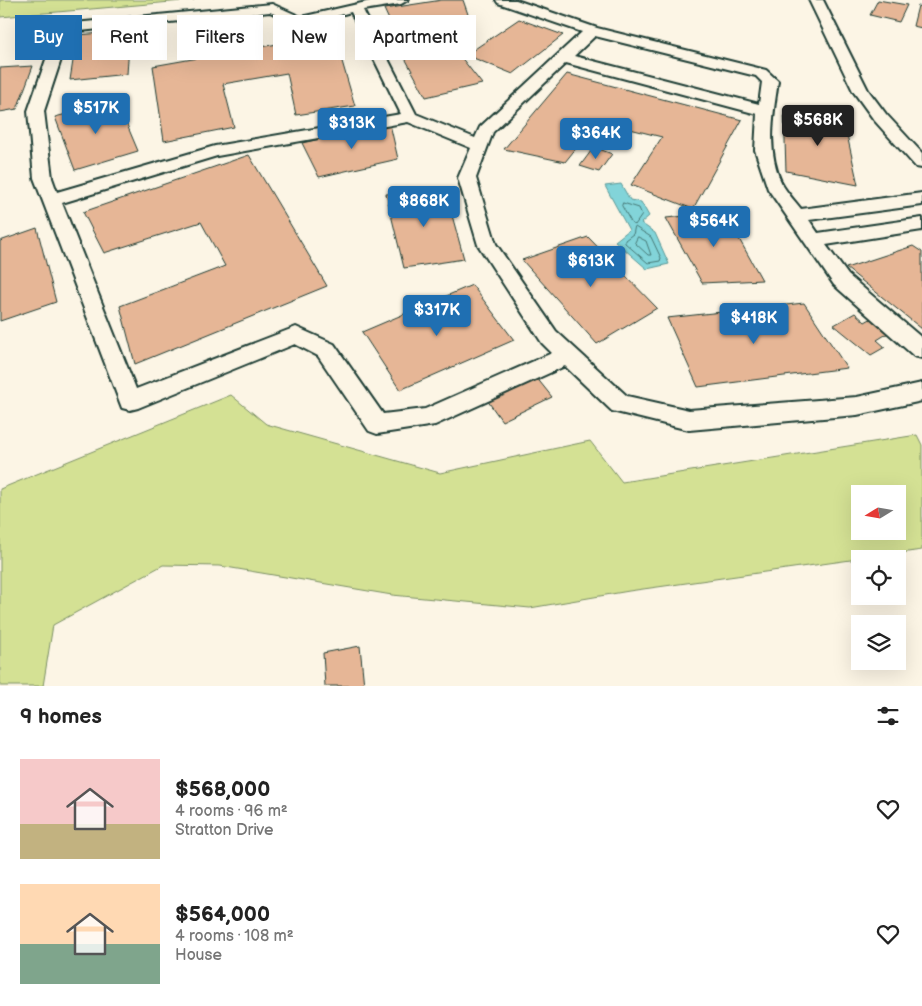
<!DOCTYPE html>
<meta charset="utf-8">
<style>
:root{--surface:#fff;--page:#f6f6f6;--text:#222;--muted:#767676;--accent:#1f6fb2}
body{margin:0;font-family:"Balsamiq Sans",sans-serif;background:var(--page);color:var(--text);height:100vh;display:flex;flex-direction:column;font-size:19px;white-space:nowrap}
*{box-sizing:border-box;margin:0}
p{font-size:16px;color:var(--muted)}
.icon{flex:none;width:28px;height:28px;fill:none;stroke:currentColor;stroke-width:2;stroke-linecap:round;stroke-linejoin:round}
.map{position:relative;height:686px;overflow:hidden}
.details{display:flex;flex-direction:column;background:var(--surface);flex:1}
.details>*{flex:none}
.hud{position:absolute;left:15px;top:15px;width:500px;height:45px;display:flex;gap:10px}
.needle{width:32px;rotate:259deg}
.fabs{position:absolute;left:851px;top:485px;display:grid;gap:10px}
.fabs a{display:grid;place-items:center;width:55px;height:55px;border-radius:0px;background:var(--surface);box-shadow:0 5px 20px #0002;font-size:25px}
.price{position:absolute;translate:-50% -42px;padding:0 11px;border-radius:5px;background:var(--accent);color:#fff;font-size:16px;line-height:32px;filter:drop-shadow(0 1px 2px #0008)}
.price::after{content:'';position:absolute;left:50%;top:30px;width:15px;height:11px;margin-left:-8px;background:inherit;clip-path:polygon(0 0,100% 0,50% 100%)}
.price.selected{background:#222;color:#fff}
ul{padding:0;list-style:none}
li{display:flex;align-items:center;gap:15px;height:125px;padding:0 20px}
li span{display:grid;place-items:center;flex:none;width:140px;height:100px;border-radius:0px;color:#555}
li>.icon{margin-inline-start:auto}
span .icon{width:60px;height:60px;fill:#fffc;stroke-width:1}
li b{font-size:21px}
h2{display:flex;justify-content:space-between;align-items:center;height:60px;padding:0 20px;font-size:21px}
.tag{padding:0 18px;border-radius:0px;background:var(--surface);box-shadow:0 5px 20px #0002;font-size:18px;line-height:45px}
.tag.selected{background:var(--accent);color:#fff}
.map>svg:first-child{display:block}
</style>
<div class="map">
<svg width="922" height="686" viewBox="0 0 922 686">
<rect width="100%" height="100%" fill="#fcf5e5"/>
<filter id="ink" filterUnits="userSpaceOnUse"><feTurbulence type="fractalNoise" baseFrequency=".02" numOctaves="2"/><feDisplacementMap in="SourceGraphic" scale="10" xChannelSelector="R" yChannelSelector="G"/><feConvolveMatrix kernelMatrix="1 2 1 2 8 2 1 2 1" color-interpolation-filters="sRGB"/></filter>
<g filter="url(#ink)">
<!-- green -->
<path fill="#d4e194" stroke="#7a8f64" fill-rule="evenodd" d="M0 0H194L0 17Z
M231 395 266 424 440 473 590 441 622 482 917 435 922 445V550L629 591 530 608 392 595 220 566 163 565 53 625 43 686H0V489ZM860 494H898V531H860Z"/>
<!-- water -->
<path fill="#82d4d9" stroke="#5a9897" d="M621 184 630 200 641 202 649 216 641 223 655 233 669 264 647 269 615 241 629 230 605 186Z"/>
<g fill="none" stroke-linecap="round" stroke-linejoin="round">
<!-- shore -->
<path stroke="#477976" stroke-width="1" d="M623 203 639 208 642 215 635 225 632 224 622 206Z
M635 227 651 237 661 258 660 261 648 263 625 243V240L633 234Z
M638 237 646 241 651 255H648L635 243Z"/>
</g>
<!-- building -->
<path fill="#e6b696" stroke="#1f3d34" d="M442 0H463L470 20 395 33 384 9Z
M878 0 907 5 899 22 870 15Z
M918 6 922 7V28L913 26Z
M519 19 563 35 513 74 466 55Z
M130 31 127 74 70 80 77 35Z
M334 34 355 106 296 115 287 73 223 84 234 127 164 141 153 66Z
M446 38 482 84 426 97 399 47Z
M33 66 17 109 0 112V68Z
M567 74 742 120 693 209 631 185 662 137 598 121 565 162 504 149Z
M117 101 138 151 75 170 55 117Z
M784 109 844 121 858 185 786 171Z
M390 124 398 159 319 177 302 143Z
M594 147 612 154 599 172 580 166Z
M249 155 327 286 135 364 120 306 225 266 201 222 104 253 83 212Z
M445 190 464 259 404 268 386 194Z
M724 212 762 280 702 283 666 218Z
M37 228 56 302 0 321V241Z
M588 237 657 308 597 344 522 260Z
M913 246 922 252V329L846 268Z
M472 285 514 340 400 390 362 332Z
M804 303 847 368 698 387 667 318Z
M855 313 865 322 872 318 890 332 877 340 885 347 871 355 834 325Z
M536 377 552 397 502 421 487 400Z
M360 646 364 686H325L323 653Z"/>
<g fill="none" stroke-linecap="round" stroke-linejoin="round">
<defs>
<path id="minor" d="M375 0H408L401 4 363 10 416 114 475 138 480 127 582 32 498 3 496 0H516L597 28 766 70 778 81C773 116 766 150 782 184 787 193 795 201 801 209L922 193V205L809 220 818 233 922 218V230L826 245 848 275 922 338V358L914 356 834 285 768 189 755 150 757 114 566 63 493 132 476 178 496 244 556 331 627 396 689 410 857 397 922 383V401L857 415 689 430 612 411 565 366 435 425 377 434 369 431 318 356 295 344 138 408 130 410 122 408 34 178 28 111 57 28 64 24 272 4 301 17ZM270 12 300 26 351 12 401 114 215 146 57 192 52 178 44 111 70 32ZM595 36 756 76 762 82 759 104 574 56ZM408 122 471 148 458 178 478 245 542 343 552 353 425 409 383 414 334 344 296 327 136 389 62 203 217 156Z
M809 0H823L868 90 886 114 922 153V168L916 167 874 120 853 91Z"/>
</defs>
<!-- minor casing -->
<use href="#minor" stroke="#1f3d34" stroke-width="4"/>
<!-- minor -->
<use href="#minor" fill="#fcf5e5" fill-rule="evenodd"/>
</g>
</g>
</svg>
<div class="fabs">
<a><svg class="needle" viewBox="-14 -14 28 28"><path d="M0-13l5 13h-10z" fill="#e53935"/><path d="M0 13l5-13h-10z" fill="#767676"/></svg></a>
<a><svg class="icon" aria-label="locate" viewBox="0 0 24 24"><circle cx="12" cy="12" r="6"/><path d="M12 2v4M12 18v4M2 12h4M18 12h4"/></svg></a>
<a><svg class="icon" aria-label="layers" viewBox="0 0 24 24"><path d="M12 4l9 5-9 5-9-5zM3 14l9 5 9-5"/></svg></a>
</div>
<b class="price" style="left:96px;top:135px">$517K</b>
<b class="price selected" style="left:818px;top:147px">$568K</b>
<b class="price" style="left:352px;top:150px">$313K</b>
<b class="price" style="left:596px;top:160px">$364K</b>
<b class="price" style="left:424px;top:228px">$868K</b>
<b class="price" style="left:714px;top:248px">$564K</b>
<b class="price" style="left:591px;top:288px">$613K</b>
<b class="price" style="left:437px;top:337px">$317K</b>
<b class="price" style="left:754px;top:345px">$418K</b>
<div class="hud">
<a class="tag selected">Buy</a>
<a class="tag">Rent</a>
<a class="tag">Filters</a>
<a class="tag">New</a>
<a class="tag">Apartment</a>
</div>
</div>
<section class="details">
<h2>9 homes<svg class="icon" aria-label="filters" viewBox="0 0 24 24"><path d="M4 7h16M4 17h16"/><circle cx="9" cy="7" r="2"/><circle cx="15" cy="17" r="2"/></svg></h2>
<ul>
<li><span style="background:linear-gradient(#f6c9c9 65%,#c2b280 0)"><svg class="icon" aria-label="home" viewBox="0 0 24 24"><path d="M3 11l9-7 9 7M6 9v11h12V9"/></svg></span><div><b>$568,000</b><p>4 rooms · 96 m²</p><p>Stratton Drive</p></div><svg class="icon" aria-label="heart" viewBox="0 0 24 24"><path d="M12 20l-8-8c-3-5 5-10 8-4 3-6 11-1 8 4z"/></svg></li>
<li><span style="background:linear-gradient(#ffd9b3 60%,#7fa58c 0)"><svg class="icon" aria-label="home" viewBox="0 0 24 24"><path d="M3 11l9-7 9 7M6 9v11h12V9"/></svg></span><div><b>$564,000</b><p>4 rooms · 108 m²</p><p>House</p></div><svg class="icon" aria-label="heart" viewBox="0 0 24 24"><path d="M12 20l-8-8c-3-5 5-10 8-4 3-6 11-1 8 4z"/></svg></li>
</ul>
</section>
